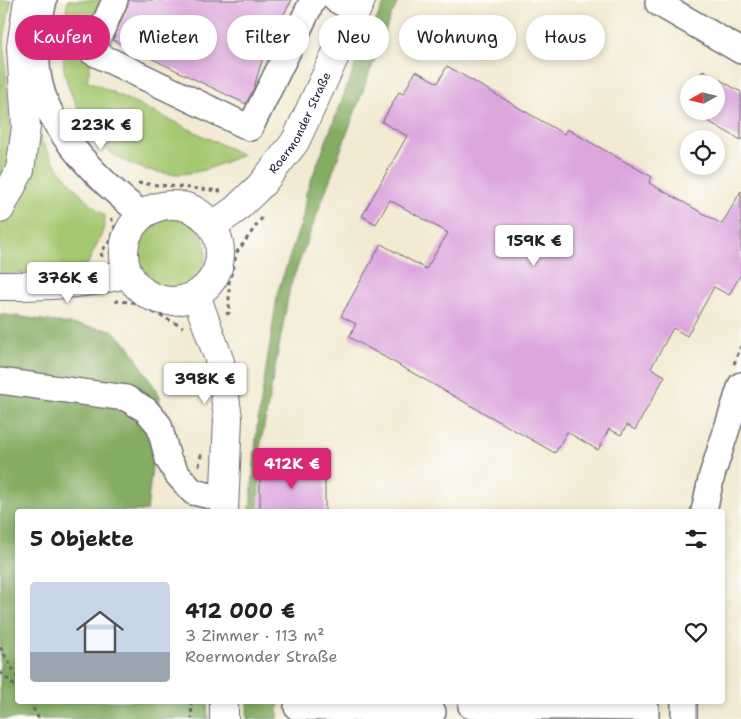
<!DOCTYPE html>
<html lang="de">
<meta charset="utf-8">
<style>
:root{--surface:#fff;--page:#f2f2f2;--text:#222;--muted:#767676;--line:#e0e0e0;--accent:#db2777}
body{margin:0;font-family:"Shantell Sans",sans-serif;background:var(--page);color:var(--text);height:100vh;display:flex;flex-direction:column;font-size:19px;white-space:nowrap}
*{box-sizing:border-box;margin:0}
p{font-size:16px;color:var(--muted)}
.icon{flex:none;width:28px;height:28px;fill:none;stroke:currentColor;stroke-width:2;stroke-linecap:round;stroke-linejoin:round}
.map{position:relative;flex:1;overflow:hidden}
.sheet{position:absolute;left:15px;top:509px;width:710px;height:195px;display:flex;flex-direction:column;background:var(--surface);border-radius:5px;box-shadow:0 2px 8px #0003}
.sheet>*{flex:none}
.top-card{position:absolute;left:15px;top:15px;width:711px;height:45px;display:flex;gap:10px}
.needle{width:32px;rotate:262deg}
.controls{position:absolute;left:680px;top:75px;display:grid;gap:10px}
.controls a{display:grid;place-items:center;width:45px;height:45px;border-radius:50%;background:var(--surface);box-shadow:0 2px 8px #0003;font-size:25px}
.price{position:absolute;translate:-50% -42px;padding:0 11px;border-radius:5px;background:#fff;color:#222;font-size:16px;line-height:32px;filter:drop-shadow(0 1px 2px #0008)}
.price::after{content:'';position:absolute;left:50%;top:30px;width:15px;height:11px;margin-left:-8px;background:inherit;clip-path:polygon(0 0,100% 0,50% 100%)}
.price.selected{background:var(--accent);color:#fff}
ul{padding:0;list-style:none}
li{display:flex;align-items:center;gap:15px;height:125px;padding:0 15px}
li+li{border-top:1px solid var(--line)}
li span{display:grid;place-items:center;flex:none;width:140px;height:100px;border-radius:5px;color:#555}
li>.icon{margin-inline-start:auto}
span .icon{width:60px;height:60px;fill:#fffc;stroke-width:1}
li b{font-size:21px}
h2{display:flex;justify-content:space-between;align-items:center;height:60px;padding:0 15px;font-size:21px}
.tag{padding:0 18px;border-radius:22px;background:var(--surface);box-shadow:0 2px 8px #0003;font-size:18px;line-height:45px}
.tag.selected{background:var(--accent);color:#fff}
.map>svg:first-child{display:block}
</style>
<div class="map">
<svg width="741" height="719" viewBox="0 0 741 719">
<rect width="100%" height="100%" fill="#fdfcf7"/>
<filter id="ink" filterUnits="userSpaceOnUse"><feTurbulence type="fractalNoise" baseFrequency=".02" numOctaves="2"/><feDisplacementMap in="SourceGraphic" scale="10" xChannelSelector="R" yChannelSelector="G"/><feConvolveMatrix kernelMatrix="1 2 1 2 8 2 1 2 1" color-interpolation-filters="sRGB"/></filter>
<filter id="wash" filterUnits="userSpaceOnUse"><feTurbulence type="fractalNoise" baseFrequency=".0096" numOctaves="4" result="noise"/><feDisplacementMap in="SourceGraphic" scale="20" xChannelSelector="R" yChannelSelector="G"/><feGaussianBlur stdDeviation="1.12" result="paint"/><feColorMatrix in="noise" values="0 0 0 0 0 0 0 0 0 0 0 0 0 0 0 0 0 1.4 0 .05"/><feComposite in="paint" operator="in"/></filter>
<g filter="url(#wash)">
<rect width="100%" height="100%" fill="#f2ead2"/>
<!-- green -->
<path fill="#a5c770" stroke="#647456" d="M0 0H11L4 38 8 112 11 129 19 133 0 192Z
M68 0H104L87 80 243 155C224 162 203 173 181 174 160 175 130 167 113 154 92 138 67 94 64 69 62 46 64 23 68 0Z
M37 132C52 165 77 193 105 216 106 233 93 248 88 264L63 269 0 274V221Z
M136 253a35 35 0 1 1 70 0a35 35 0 1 1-70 0Z"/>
<!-- forest -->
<path fill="#84ac62" stroke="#53674e" d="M386 0H399L390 18 290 287 260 448 258 511H250L257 427 278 291 303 217 306 193 360 53Z
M0 314 112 330 129 346 160 396 147 511H18V701H207L208 719H0Z
M247 701H279L278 719H247Z"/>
<g id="blocks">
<!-- building -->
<path fill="#dda7de" d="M129 0H292L268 41 253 90 246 104 113 40Z
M447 66 564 134 567 129 652 177 649 183 722 224 741 191V274L729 295 714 287 687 336 673 328 651 368 665 376 635 430 627 425 621 435 609 429 598 450 567 432 555 453 349 337 356 324 341 316 381 244 426 269 448 233 390 200 376 224 362 216 407 136 382 122 399 92 403 94 416 71 438 83Z
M703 70 741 92V140L690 111H716V84H696Z
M260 469 325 470V511H260Z"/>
</g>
</g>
<g filter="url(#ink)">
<use href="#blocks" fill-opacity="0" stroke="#6b6870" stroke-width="1"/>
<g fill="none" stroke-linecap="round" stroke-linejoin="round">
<defs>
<path id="minor" d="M44 0C38 25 34 55 39 80 49 133 103 184 143 215
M115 0 92 52 250 128 313 0
M336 0 356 10
M658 3 741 51
M0 381 126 398 146 410 159 425 168 459 177 474 193 492 224 499
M704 511 712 475 741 385
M684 701V719
M471 706 646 708V719
M297 707 433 712"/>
<g id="major">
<circle cx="172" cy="253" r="48"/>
<path d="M0 209 20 170 26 127 21 47 28 0"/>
<path id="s1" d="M212 226 235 210 261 185 295 142 361 0"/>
<path d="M0 286C43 286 87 285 128 273"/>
<path d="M196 295 220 362 228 418 224 511"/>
<path d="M224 701V719"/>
</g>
</defs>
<!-- minor casing -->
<use href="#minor" stroke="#6b6870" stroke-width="28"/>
<!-- major casing -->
<use href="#major" stroke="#6b6870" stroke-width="30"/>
<!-- path -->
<path stroke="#6b6870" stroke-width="3" stroke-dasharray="4 4" stroke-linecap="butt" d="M138 183 221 191
M102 257 101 252 109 242 115 226 111 218
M115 301 133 302 183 327
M226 314 229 313V282L237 252 262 218
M734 364 741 346
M199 466 202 450
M0 647 18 678
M0 672 18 689
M29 701 39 719
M191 701 192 719"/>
<!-- minor -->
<use href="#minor" stroke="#fff" stroke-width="25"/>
<!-- major -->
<use href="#major" stroke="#fff" stroke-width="28"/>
</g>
</g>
<g text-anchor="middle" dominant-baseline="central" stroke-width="5" stroke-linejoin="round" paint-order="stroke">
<!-- street labels -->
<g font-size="12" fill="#22223b" stroke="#fdfcf7">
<text stroke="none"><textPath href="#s1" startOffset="138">Roermonder Straße</textPath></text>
</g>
</g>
</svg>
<div class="controls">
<a><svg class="needle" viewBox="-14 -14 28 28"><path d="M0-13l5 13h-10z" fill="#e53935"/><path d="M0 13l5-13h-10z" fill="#767676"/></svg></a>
<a><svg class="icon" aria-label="locate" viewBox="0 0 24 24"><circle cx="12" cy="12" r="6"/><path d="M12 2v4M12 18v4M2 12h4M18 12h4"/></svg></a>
</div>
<b class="price" style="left:101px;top:151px">223K €</b>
<b class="price" style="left:534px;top:267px">159K €</b>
<b class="price" style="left:68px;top:304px">376K €</b>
<b class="price" style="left:205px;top:405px">398K €</b>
<b class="price selected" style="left:292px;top:490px">412K €</b>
<div class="top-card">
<a class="tag selected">Kaufen</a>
<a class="tag">Mieten</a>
<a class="tag">Filter</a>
<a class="tag">Neu</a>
<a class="tag">Wohnung</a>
<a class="tag">Haus</a>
</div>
<section class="sheet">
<h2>5 Objekte<svg class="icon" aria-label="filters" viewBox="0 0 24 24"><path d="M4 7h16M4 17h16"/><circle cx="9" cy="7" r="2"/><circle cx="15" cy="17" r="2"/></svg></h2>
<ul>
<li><span style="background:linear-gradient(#c9d6e8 70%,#9aa5b1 0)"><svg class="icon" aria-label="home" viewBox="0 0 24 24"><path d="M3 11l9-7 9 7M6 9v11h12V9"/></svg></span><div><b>412 000 €</b><p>3 Zimmer · 113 m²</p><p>Roermonder Straße</p></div><svg class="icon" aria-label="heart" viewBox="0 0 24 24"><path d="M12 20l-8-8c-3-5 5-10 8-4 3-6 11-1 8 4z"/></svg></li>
</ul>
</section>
</div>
